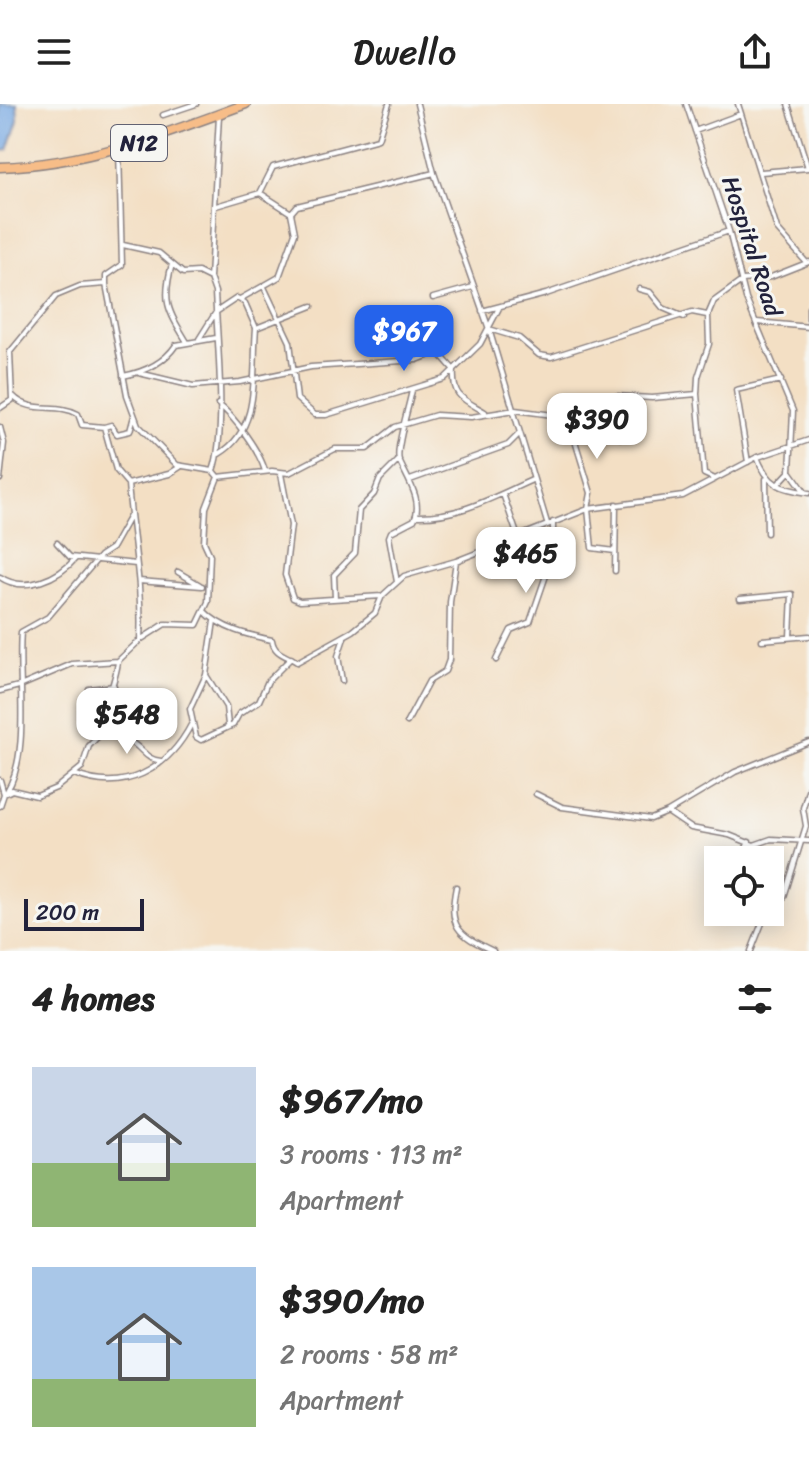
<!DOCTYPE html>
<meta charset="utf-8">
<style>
:root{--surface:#fff;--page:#f2f2f2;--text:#222;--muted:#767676;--accent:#2563eb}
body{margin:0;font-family:Sriracha,sans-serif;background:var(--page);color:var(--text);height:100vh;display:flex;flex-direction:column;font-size:30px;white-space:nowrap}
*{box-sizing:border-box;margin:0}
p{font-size:26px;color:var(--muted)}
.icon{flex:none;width:44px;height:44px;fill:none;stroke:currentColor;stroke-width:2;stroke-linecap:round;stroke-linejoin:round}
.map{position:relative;height:847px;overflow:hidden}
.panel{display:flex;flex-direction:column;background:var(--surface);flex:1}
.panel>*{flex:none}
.fabs{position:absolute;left:704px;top:742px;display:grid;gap:16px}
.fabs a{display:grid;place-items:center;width:80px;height:80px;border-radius:0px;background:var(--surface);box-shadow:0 4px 20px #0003;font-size:40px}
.scale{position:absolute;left:24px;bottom:20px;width:120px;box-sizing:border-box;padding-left:8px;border:4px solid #22223b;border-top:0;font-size:22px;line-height:28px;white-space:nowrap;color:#22223b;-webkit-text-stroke:6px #f6f6f2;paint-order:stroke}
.price{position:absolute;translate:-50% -68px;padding:0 18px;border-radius:16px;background:#fff;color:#222;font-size:26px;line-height:52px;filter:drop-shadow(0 2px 4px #0008)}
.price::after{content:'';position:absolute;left:50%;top:48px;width:24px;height:18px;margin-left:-12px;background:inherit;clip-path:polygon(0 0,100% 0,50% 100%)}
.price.active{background:var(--accent);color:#fff}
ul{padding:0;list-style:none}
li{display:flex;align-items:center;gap:24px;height:200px;padding:0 32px}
li span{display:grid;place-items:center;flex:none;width:224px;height:160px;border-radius:0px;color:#555}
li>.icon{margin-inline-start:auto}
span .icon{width:96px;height:96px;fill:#fffc;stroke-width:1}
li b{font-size:34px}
h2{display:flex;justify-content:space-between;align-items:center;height:96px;padding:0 32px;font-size:34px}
header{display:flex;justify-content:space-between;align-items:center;height:104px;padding:0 32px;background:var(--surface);font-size:36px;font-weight:600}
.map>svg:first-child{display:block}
</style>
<header><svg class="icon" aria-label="menu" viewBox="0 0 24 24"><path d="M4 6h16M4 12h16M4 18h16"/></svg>Dwello<svg class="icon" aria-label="share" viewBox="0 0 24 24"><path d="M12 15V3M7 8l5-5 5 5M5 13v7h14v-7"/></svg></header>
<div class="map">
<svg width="809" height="847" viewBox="0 0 809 847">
<rect width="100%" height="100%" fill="#f6f6f2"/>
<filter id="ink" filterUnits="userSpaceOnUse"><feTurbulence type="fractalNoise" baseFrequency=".0125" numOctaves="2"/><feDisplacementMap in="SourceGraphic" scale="16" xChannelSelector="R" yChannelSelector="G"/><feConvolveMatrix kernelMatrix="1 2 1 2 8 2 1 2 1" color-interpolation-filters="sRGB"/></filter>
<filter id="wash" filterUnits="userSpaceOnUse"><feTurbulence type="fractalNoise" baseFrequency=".006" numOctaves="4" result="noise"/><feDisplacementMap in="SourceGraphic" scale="32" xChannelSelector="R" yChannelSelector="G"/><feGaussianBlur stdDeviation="1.8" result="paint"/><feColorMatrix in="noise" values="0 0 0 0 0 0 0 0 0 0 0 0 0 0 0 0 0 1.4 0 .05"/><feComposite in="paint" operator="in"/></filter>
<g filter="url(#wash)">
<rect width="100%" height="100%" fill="#f3dfc4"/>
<!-- water -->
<path fill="#78a9e3" stroke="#4d668f" stroke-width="2" d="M0 0H17L18 16 8 46 0 47Z"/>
</g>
<g filter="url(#ink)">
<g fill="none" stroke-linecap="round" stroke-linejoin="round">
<defs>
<path id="minor" d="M417 0 434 69 489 225 547 419
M686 0 729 127 746 195 793 307 790 367 777 381
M738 0 777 125 806 158
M788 0 808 64
M163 11 196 0
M695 27 741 10
M119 45 122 161 106 172V180L127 291 138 321 177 361 213 367 218 373
M761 68 808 64
M216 102 260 89 273 63 378 35 389 0
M291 109 297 102 434 69
M123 141 159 149 183 169 198 168 210 174
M172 160C162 197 167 205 187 238
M264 183 290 238 297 295 315 311H326L444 275 480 240 499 204
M639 185 650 188 663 204 684 213
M433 194 473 183
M240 195 279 173 295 129 291 109 260 89
M809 204V215
M482 207 546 190 729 127
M757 218 809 223
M489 225 519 234 539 251 551 253 692 208 707 211
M199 235 216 208 237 194 245 199 256 224
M139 269 193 282 240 278 311 263 417 256 438 248 454 266C452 293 463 295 485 308
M123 272C144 268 164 259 176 241L216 234
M697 290 704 370 715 375
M13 292C31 311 57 298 78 310L82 321 104 323
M607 297 620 334
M218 300C234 312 260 348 265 367
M0 304 12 296 10 248 56 192 80 182 106 180
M134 312 130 327 117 330 111 321 104 323 116 366 128 380 169 370 180 363
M568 314 591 389 588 405 592 444 615 447
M0 323 4 339 0 375
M219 350C262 325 252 267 256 224L312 202
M758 353 809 336
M748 358 736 286 781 276
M213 367C227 327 217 234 215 188L210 174 219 12
M790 367 805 388
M281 370 291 421 285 471 293 494 300 497 382 492
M218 373 272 367 289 369 335 345H367L395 323 436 311 471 313 515 306 576 314 588 303 616 292 652 294 697 290 698 273 709 240 708 211 714 197 743 176 771 173 809 158
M766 375 767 429
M410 376 508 341 520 329
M128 380C132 432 143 484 140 536
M503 390 518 433
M417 412C459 413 494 393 532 376
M57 439 70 453 136 460
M615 467 616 400
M178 468 200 481
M0 473C25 490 59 474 76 454
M139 477 202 482
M397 478 389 433 391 428 414 416C424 397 406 373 399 356 395 346 410 299 412 286
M335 495 334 471 355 449 359 406 374 390 380 375 399 356
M740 495 792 490 790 533
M204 507C221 525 248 531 272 536 274 550 286 551 297 558L291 554 268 577 259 597 239 610 233 621 201 636 196 633 190 605 206 571 214 517
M762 536 809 532
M496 556 511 526 530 518 553 451V418
M297 558 353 527 375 509 382 492 404 472 456 457 588 405 683 392 757 353C768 381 780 385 809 389
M206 571 226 603 228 621
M342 577 338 552 344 534
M20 582 72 560 118 557 140 536 165 520 197 521 208 498 210 451 204 438 206 404 218 373
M89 585 114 582
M0 587 19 582
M407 618 429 577 445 567 449 556 450 498 456 457
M106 624C115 634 124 632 134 640 145 648 146 655 161 657
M74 670C124 690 168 666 192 619
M0 676 4 690 0 702
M7 687C31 648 17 574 21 528L48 513 100 452 112 444 130 412
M4 690 12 686 37 692 56 684 82 663 89 642 104 626C101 604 115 582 118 558
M536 690 562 703 651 715 668 708 735 668 809 638
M669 709 691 724 729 731 754 741 771 735 809 737
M740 756 749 738
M456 783C448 823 457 830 493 847
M751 847 764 814 784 793 806 722 803 704 809 683"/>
<path id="highway" d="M0 63C88 60 165 30 246 0"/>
</defs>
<!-- minor casing -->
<use href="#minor" stroke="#8a8080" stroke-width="7"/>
<!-- highway casing -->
<use href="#highway" stroke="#8a8080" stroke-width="11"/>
<!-- minor -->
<use href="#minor" stroke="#fff" stroke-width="4"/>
<!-- highway -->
<use href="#highway" stroke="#f7bd88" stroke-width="8"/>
</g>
</g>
<g text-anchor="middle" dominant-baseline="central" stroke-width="6" stroke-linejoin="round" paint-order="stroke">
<!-- shield labels -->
<rect fill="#f6f6f2" stroke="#626272" stroke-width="2" x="111" y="21" width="56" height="36" rx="6"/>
<g font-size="22" font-weight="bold" fill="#22223b">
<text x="139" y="39">N12</text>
</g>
<!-- street labels -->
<g font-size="24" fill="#22223b" stroke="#f6f6f2">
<text transform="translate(752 142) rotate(72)">Hospital Road</text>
</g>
</g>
</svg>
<div class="fabs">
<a><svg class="icon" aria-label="locate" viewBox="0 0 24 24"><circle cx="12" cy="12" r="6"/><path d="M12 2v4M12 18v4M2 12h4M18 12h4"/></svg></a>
</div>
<div class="scale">200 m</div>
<b class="price active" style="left:404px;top:269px">$967</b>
<b class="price" style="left:597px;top:357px">$390</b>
<b class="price" style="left:526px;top:491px">$465</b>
<b class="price" style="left:127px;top:652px">$548</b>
</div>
<section class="panel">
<h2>4 homes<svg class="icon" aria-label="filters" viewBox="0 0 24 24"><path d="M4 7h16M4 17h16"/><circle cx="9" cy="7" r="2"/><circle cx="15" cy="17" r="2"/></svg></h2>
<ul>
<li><span style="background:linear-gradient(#c9d6e8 60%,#8fb573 0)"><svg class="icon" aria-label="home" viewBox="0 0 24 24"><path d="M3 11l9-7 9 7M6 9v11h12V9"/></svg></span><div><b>$967/mo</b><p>3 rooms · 113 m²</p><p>Apartment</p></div></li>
<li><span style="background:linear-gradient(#a9c7e8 70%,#8fb573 0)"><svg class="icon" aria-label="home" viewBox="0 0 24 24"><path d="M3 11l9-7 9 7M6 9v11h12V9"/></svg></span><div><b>$390/mo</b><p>2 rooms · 58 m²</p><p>Apartment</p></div></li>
</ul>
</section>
